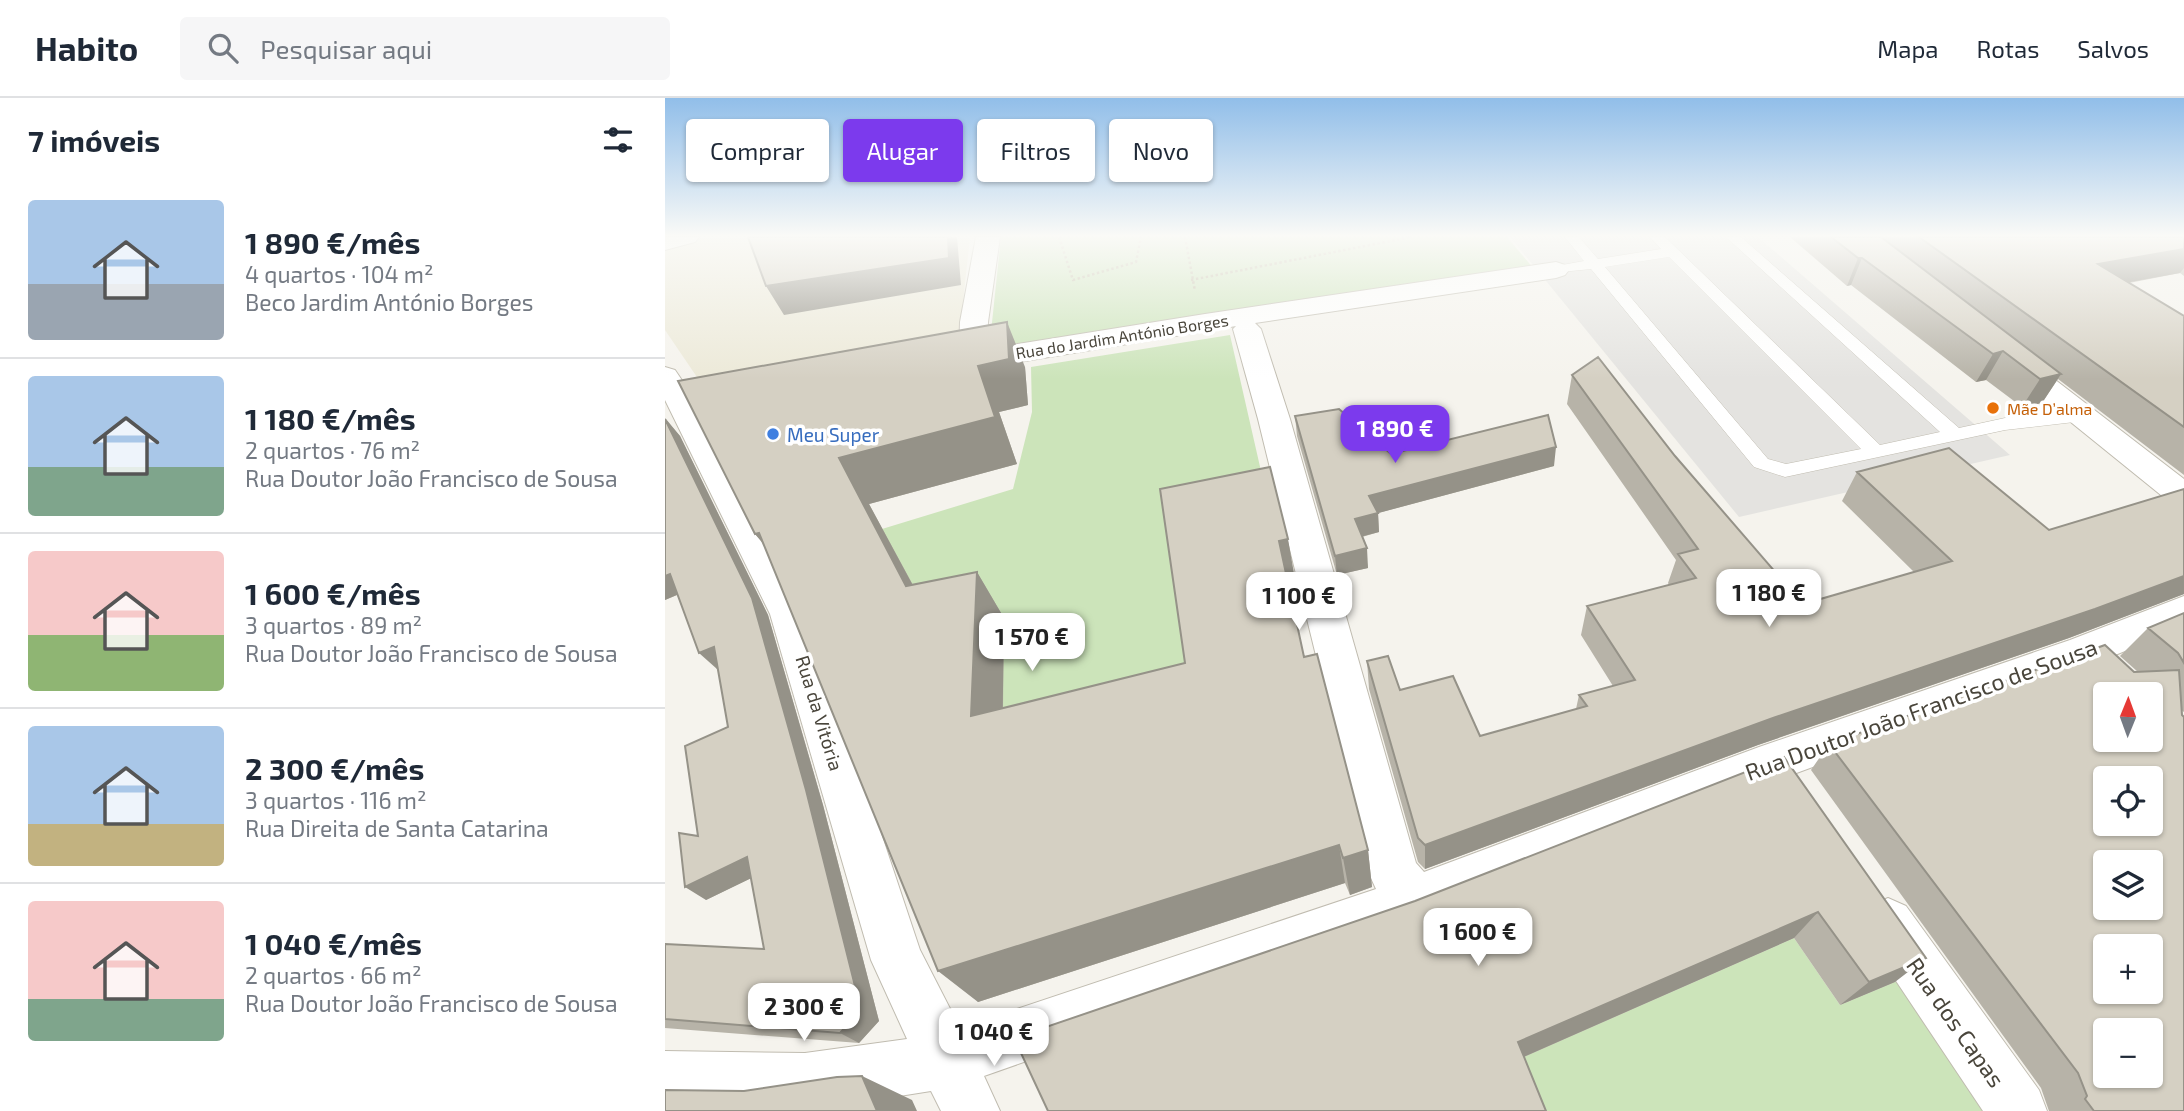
<!DOCTYPE html>
<html lang="pt">
<meta charset="utf-8">
<style>
:root{--surface:#fff;--page:#f6f6f7;--text:#1f2937;--muted:#747a83;--line:#e0e1e3;--accent:#7c3aed}
body{margin:0;font-family:"Exo 2",sans-serif;background:var(--page);color:var(--text);height:100vh;display:flex;flex-direction:column;font-size:26px;white-space:nowrap}
*{box-sizing:border-box;margin:0}
p{font-size:23px;color:var(--muted)}
.icon{flex:none;width:38px;height:38px;fill:none;stroke:currentColor;stroke-width:2;stroke-linecap:round;stroke-linejoin:round}
.map{position:relative;flex:1;overflow:hidden}
.panel{display:flex;flex-direction:column;background:var(--surface);width:665px}
.panel>*{flex:none}
.hud{position:absolute;left:21px;top:21px;width:665px;height:63px;display:flex;gap:14px}
.needle{width:46px;rotate:1deg}
.tools{position:absolute;left:1428px;top:584px;display:grid;gap:14px}
.tools a{display:grid;place-items:center;width:70px;height:70px;border-radius:7px;background:var(--surface);box-shadow:0 2px 5px #0004;font-size:35px}
.price{position:absolute;translate:-50% -60px;padding:0 16px;border-radius:14px;background:#fff;color:#222;font-size:23px;line-height:46px;filter:drop-shadow(0 2px 4px #0008)}
.price::after{content:'';position:absolute;left:50%;top:42px;width:21px;height:16px;margin-left:-10px;background:inherit;clip-path:polygon(0 0,100% 0,50% 100%)}
.price.active{background:var(--accent);color:#fff}
ul{padding:0;list-style:none}
li{display:flex;align-items:center;gap:21px;height:175px;padding:0 28px}
li+li{border-top:2px solid var(--line)}
li span{display:grid;place-items:center;flex:none;width:196px;height:140px;border-radius:7px;color:#555}
li>.icon{margin-inline-start:auto}
span .icon{width:84px;height:84px;fill:#fffc;stroke-width:1}
li b{font-size:30px}
h2{display:flex;justify-content:space-between;align-items:center;height:84px;padding:0 28px;font-size:30px}
.tag{padding:0 24px;border-radius:7px;background:var(--surface);box-shadow:0 2px 5px #0004;font-size:24px;line-height:63px}
.tag.active{background:var(--accent);color:#fff}
header{display:flex;align-items:center;gap:42px;box-sizing:border-box;height:98px;padding:0 35px;background:var(--surface);border-bottom:2px solid var(--line)}
header strong{font-size:33px}
nav{display:flex;gap:38px;margin-inline-start:auto;font-size:24px}
.search{width:490px;height:63px;background:var(--page);display:flex;align-items:center;gap:18px;box-sizing:border-box;padding:0 24px;border-radius:7px;color:var(--muted);font-size:26px}
main{display:flex;flex:1;min-height:0}
.map>svg:first-child{display:block}
</style>
<header>
<strong>Habito</strong>
<div class="search"><svg class="icon" aria-label="search" viewBox="0 0 24 24"><circle cx="10" cy="10" r="6"/><path d="M15 15l6 6"/></svg>Pesquisar aqui</div>
<nav><a>Mapa</a><a>Rotas</a><a>Salvos</a></nav>
</header>
<main>
<section class="panel">
<h2>7 imóveis<svg class="icon" aria-label="filters" viewBox="0 0 24 24"><path d="M4 7h16M4 17h16"/><circle cx="9" cy="7" r="2"/><circle cx="15" cy="17" r="2"/></svg></h2>
<ul>
<li><span style="background:linear-gradient(#a9c7e8 60%,#9aa5b1 0)"><svg class="icon" aria-label="home" viewBox="0 0 24 24"><path d="M3 11l9-7 9 7M6 9v11h12V9"/></svg></span><div><b>1 890 €/mês</b><p>4 quartos · 104 m²</p><p>Beco Jardim António Borges</p></div></li>
<li><span style="background:linear-gradient(#a9c7e8 65%,#7fa58c 0)"><svg class="icon" aria-label="home" viewBox="0 0 24 24"><path d="M3 11l9-7 9 7M6 9v11h12V9"/></svg></span><div><b>1 180 €/mês</b><p>2 quartos · 76 m²</p><p>Rua Doutor João Francisco de Sousa</p></div></li>
<li><span style="background:linear-gradient(#f6c9c9 60%,#8fb573 0)"><svg class="icon" aria-label="home" viewBox="0 0 24 24"><path d="M3 11l9-7 9 7M6 9v11h12V9"/></svg></span><div><b>1 600 €/mês</b><p>3 quartos · 89 m²</p><p>Rua Doutor João Francisco de Sousa</p></div></li>
<li><span style="background:linear-gradient(#a9c7e8 70%,#c2b280 0)"><svg class="icon" aria-label="home" viewBox="0 0 24 24"><path d="M3 11l9-7 9 7M6 9v11h12V9"/></svg></span><div><b>2 300 €/mês</b><p>3 quartos · 116 m²</p><p>Rua Direita de Santa Catarina</p></div></li>
<li><span style="background:linear-gradient(#f6c9c9 70%,#7fa58c 0)"><svg class="icon" aria-label="home" viewBox="0 0 24 24"><path d="M3 11l9-7 9 7M6 9v11h12V9"/></svg></span><div><b>1 040 €/mês</b><p>2 quartos · 66 m²</p><p>Rua Doutor João Francisco de Sousa</p></div></li>
</ul>
</section>
<div class="map">
<svg width="1519" height="1013" viewBox="0 0 1519 1013">
<rect width="100%" height="100%" fill="#f5f3ed"/>
<!-- education -->
<path fill="#ece9d8" d="M39 139H305L294 241 38 288 0 232V150Z"/>
<!-- green -->
<path fill="#cce4ba" d="M336 139H842L869 171 324 253Z
M565 237 606 417 536 609 337 661 217 431 348 391 367 314 366 269Z
M1129 840 1175 907 1237 881 1323 1013H866L847 964Z"/>
<!-- parking -->
<path fill="#e4e3e0" d="M845 139H1093L1345 357 1074 419Z"/>
<g fill="none" stroke-linecap="round" stroke-linejoin="round">
<defs>
<path id="lane" d="M900 139H914L933 161 996 151 985 139H1000L1215 347 1275 334 1061 139H1076L1294 330 1340 320 1418 311 1427 317 1418 323 1340 332 1120 379 1089 369 926 171 886 175 884 172 886 169 919 163ZM1004 159 1196 351 1121 366 1103 361 940 169Z"/>
<path id="street" d="M0 139H34L30 144 0 152Z
M311 139H335L323 224 322 251 540 216 891 164 900 167 904 172 900 177 891 180 590 225 596 231 625 321 751 765 759 774 1094 649 1405 542 1519 498V529L1433 564 1126 677 750 827 319 978 335 1013H276L266 993 140 1013 0 1011V953L140 955 242 941 206 862 105 516 0 302V269L10 272 41 318 143 516 255 852 295 930 711 791 705 778 593 321 568 231 571 228 305 272 295 269 291 263 294 258 295 224Z
M1344 251 1354 254 1519 381V409L1507 406 1334 266 1330 260 1334 254Z
M1223 800 1241 808 1374 992 1382 1013H1318L1205 844 1197 826 1205 808Z"/>
</defs>
<!-- lane casing -->
<use href="#lane" stroke="#c0bcb0" stroke-width="1"/>
<!-- street casing -->
<use href="#street" stroke="#c0bcb0" stroke-width="2"/>
<!-- path -->
<path stroke="#c0b9a2" stroke-width="2.5" stroke-dasharray="2.5 2.5" stroke-linecap="butt" d="M394 139 408 182 471 164 476 139
M520 139 530 193
M526 182 746 139"/>
<!-- lane -->
<use href="#lane" fill="#fff" fill-rule="evenodd"/>
<!-- street -->
<use href="#street" fill="#fff" fill-rule="evenodd"/>
</g>
<!-- wall -->
<path fill="#b7b3a8" d="M1125 139H1519V178L1515 175 1464 185 1519 218V377L1393 281 1377 305 1357 309 1321 282 1311 284 1186 187 1182 188Z
M360 269 363 307 334 314 352 366 204 406 248 487 312 474 339 520 338 611 520 565 495 391 631 487 624 489 639 559 703 752 707 789 685 797 680 785 313 904 100 447 90 436Z
M907 277 1010 358 1138 506 1249 474 1177 403 1192 374 1384 432 1519 391V496L1404 540 1093 647 760 771 753 764 704 591 702 563 735 592 815 638 911 611 914 597 948 588 916 537 922 508 1004 487 1003 485 1011 462 902 306Z
M630 318 726 356 889 368 713 415 714 434 697 439 703 470 672 477 632 338Z
M0 321 15 338 103 517 158 707 214 923 194 945 0 930V846L99 851 86 780 41 802 33 738 63 629 53 571H52L12 497 0 502Z
M1519 515V614L1516 612 1519 1013H1384L1376 990 1146 672 1164 646 1473 574 1455 558 1483 530Z
M1119 659 1230 884 1175 907 1129 840 859 959 750 803Z"/>
<!-- shaded-wall -->
<path fill="#959288" d="M283 139H292L296 187 119 217 101 188Z
M1519 151V170L1515 175 1415 193 1433 166Z
M1193 160H1197L1186 187 1182 188Z
M342 224 360 269 363 307 334 314 352 366 204 406 273 534 241 488 174 360 313 268Z
M1338 253 1321 282 1311 284 1328 256Z
M1396 276 1377 305 1357 309 1375 281Z
M1 321 15 338 103 517 158 707 214 923 194 945 175 935Z
M891 349 889 368 706 417 713 415 714 434 691 440 690 421 704 398Z
M94 435 129 483 90 436Z
M623 441 631 487 622 490 614 443Z
M702 450 703 470 672 477 670 458Z
M312 474 339 520 337 661 306 618Z
M5 476 21 493 0 502V478Z
M1519 478V496L1404 540 1093 647 760 771V747L1108 620Z
M49 549 66 565 52 571 34 555Z
M674 747 680 785 313 904 273 873Z
M703 752 707 789 685 797 678 760Z
M82 759 101 773 41 802 20 789Z
M1153 814 1129 840 847 964 853 944Z
M1261 860 1230 884 1175 907 1204 884Z
M197 978 247 1002 252 1013H212Z"/>
<!-- building -->
<path fill="#d5d0c3" stroke="#959288" stroke-width="2" fill-rule="evenodd" d="M83 139H283L284 160 101 188Z
M1166 139H1216L1396 276 1375 281 1338 253 1328 256 1197 160H1193Z
M1254 139H1519V151L1433 166 1519 218V329Z
M342 224 344 261 313 268 330 319 174 360 241 488 312 474 306 618 520 565 495 391 605 369 623 441 614 443 639 559 652 556 703 752 678 760 674 747 273 873 94 435 90 436 13 283Z
M933 259 1010 358 1138 506 1287 463 1192 374 1284 350 1384 432 1519 391V478L1430 511 1108 620 760 747 753 740 702 563 723 558 735 592 788 578 815 638 922 608 914 597 970 582 922 508 1031 480 1013 456 1033 451 907 277Z
M674 311 726 356 883 317 891 349 704 398 713 415 690 421 702 450 670 458 630 318Z
M0 321 87 500 141 692 196 912 175 935 0 921V846L99 851 82 759 20 789 14 735 33 738 20 648 63 629 49 549 34 555 5 476 0 478Z
M1519 515V565L1513 555 1483 530Z
M1440 547 1469 574 1514 572 1517 617 1519 619V1013H1429L1420 1001 1422 998 1413 975 1164 646ZM1440 597H1486V642H1440ZM1440 681H1486V726H1440ZM1440 765H1486V810H1440ZM1440 849H1486V894H1440ZM1440 933H1486V978H1440Z
M1119 659 1261 860 1204 884 1153 814 853 944 881 1013H383L349 940 750 803Z
M197 978 212 1013H0V992L79 993 172 979Z"/>
<!-- sky -->
<linearGradient id="sky" x2="0" y2="1"><stop stop-color="#91bee9"/><stop offset="0.49" stop-color="#fafaf7"/><stop offset="1" stop-color="#fafaf7" stop-opacity="0"/></linearGradient>
<rect width="1519" height="281" fill="url(#sky)"/>
<!-- markers -->
<circle fill="#e8710a" stroke="#fff" stroke-width="2.5" cx="1328" cy="310" r="7"/>
<circle fill="#3f7fe0" stroke="#fff" stroke-width="2.5" cx="108" cy="336" r="7"/>
<g text-anchor="middle" dominant-baseline="central" stroke-width="7" stroke-linejoin="round" paint-order="stroke">
<!-- far-street labels -->
<g font-size="16" fill="#49453b" stroke="#fff">
<text transform="translate(457 238) rotate(-9)">Rua do Jardim António Borges</text>
</g>
<!-- far-food labels -->
<g font-size="16" fill="#c56008" stroke="#fff" text-anchor="start">
<text x="1342" y="310">Mãe D’alma</text>
</g>
<!-- shop labels -->
<g font-size="19" fill="#366cbe" stroke="#fff" text-anchor="start">
<text x="122" y="336">Meu Super</text>
</g>
<!-- street labels -->
<g font-size="19" fill="#49453b" stroke="#fff">
<text transform="translate(155 615) rotate(73)">Rua da Vitória</text>
</g>
<!-- near-street labels -->
<g font-size="23" fill="#49453b" stroke="#fff">
<text transform="translate(1256 611) rotate(-20)">Rua Doutor João Francisco de Sousa</text>
<text transform="translate(1291 924) rotate(55)">Rua dos Capas</text>
</g>
</g>
</svg>
<div class="tools">
<a><svg class="needle" viewBox="-14 -14 28 28"><path d="M0-13l5 13h-10z" fill="#e53935"/><path d="M0 13l5-13h-10z" fill="#747a83"/></svg></a>
<a><svg class="icon" aria-label="locate" viewBox="0 0 24 24"><circle cx="12" cy="12" r="6"/><path d="M12 2v4M12 18v4M2 12h4M18 12h4"/></svg></a>
<a><svg class="icon" aria-label="layers" viewBox="0 0 24 24"><path d="M12 4l9 5-9 5-9-5zM3 14l9 5 9-5"/></svg></a>
<a>+</a>
<a>−</a>
</div>
<b class="price active" style="left:730px;top:367px">1 890 €</b>
<b class="price" style="left:1104px;top:531px">1 180 €</b>
<b class="price" style="left:634px;top:534px">1 100 €</b>
<b class="price" style="left:367px;top:575px">1 570 €</b>
<b class="price" style="left:813px;top:870px">1 600 €</b>
<b class="price" style="left:139px;top:945px">2 300 €</b>
<b class="price" style="left:329px;top:970px">1 040 €</b>
<div class="hud">
<a class="tag">Comprar</a>
<a class="tag active">Alugar</a>
<a class="tag">Filtros</a>
<a class="tag">Novo</a>
</div>
</div>
</main>
